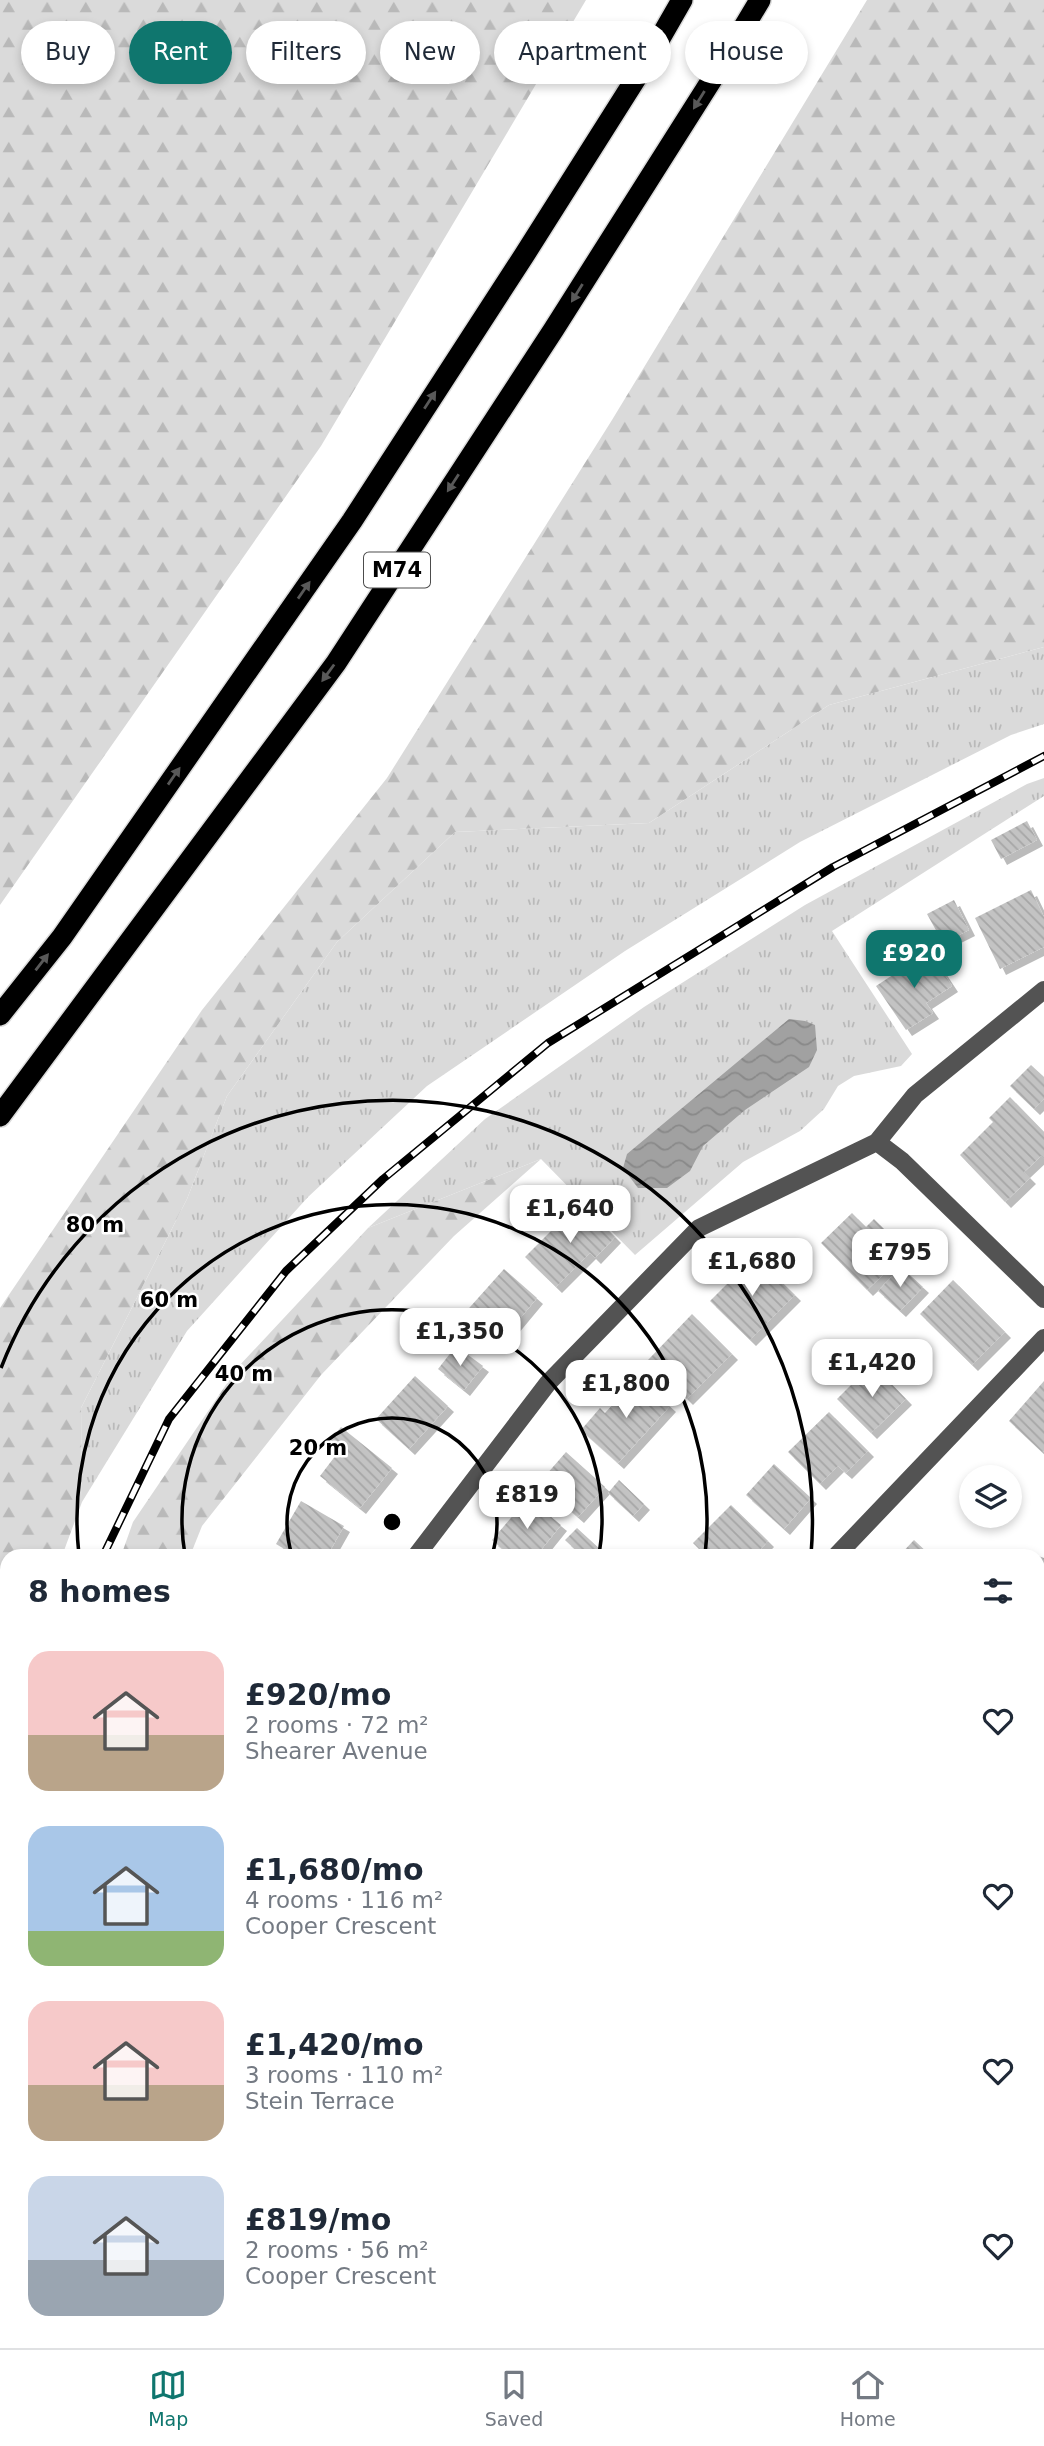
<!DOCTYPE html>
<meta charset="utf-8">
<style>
:root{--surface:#fff;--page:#f6f6f7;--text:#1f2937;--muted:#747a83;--line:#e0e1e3;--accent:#0f766e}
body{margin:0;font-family:"DejaVu Sans",sans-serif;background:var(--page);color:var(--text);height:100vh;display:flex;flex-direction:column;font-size:26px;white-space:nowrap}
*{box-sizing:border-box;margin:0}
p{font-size:23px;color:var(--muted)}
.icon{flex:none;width:38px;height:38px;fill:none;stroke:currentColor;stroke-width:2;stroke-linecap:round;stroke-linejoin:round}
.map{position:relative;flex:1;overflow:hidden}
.sheet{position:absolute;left:0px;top:1549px;width:1045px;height:800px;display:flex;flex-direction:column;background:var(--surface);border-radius:21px 21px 0 0;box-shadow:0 4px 10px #0003}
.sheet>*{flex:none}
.banner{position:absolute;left:21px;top:21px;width:1003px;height:63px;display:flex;gap:14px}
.tools{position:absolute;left:959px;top:1465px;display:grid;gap:14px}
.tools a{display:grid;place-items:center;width:63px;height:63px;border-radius:50%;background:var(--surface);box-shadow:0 4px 10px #0003;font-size:35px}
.price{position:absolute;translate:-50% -60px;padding:0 16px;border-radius:14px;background:#fff;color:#222;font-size:23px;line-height:46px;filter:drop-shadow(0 2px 4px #0008)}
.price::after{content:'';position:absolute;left:50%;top:42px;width:21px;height:16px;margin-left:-10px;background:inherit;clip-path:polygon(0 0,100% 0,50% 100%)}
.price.on{background:var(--accent);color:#fff}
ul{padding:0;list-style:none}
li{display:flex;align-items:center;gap:21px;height:175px;padding:0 28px}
li span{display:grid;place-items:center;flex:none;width:196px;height:140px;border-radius:21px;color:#555}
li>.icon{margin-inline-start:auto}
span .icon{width:84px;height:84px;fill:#fffc;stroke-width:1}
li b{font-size:30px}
h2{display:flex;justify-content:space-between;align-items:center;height:84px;padding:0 28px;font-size:30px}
.tag{padding:0 24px;border-radius:32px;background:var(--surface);box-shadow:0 4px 10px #0003;font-size:24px;line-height:63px}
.tag.on{background:var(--accent);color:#fff}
.menu{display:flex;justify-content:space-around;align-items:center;height:98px;border-top:2px solid var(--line);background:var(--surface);font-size:19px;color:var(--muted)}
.menu a{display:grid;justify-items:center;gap:4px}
.menu .on{color:var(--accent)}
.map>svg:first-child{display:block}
</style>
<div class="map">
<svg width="1044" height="2348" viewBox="0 0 1044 2348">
<defs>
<pattern id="grass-tufts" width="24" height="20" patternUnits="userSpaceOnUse" patternTransform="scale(1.75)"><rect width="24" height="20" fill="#dadada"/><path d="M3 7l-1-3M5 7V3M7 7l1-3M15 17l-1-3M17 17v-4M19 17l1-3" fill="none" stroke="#b9b9b9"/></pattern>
<pattern id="forest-firs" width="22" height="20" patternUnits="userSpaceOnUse" patternTransform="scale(1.75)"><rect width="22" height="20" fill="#dadada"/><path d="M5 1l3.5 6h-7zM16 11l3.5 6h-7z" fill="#b9b9b9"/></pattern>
<pattern id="water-waves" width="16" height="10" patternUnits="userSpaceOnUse" patternTransform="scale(1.75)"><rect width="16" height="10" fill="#a1a1a1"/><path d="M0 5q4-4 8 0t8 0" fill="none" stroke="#898989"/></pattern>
<pattern id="building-back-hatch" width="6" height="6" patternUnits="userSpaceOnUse" patternTransform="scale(1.75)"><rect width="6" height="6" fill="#c3c3c3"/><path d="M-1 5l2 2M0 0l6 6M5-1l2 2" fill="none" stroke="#a6a6a6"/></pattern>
<filter id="shadow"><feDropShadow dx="6" dy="6" stdDeviation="0" flood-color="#0004"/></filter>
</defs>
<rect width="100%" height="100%" fill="#fff"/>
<!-- grass -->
<path fill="url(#grass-tufts)" d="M1044 647V724L1011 735 800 842 625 951 427 1086 308 1197 187 1331 82 1502 81 1408 187 1199 227 1096 337 942 455 832 649 823 829 705Z
M1044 778V796L832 931 912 1054 901 1066 854 1076 838 1086 824 1109 800 1131 743 1162 635 1255 541 1159 368 1228 485 1119 644 1007 805 905 1027 784Z
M1038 1807 1044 1811V1944L1038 1954Z
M1038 1973 1044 1977V2132L1038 2141Z"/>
<!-- forest -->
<path fill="url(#forest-firs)" d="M0 0H586L321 446 0 905Z
M867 0H1044V647L829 705 649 823 455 832 337 942 227 1096 187 1199 81 1408 82 1502 62 1556H7V1757L0 1788V1308L202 1010 387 778 612 420Z
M541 1159 454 1236 321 1375 202 1526 190 1556H121L133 1522 238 1367 368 1228Z
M0 2153 7 2197V2342H46L48 2348H0Z"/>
<!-- water -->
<path fill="url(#water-waves)" d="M789 1019 805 1021 815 1025 817 1050 809 1067 745 1110 703 1146 690 1171 667 1188H638L623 1168 627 1154Z"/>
<!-- building -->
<path fill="url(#building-back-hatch)" filter="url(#shadow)" d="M1027 821 1037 840 1001 859 991 840Z
M1031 890 1044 917V947L1000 969 975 918Z
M954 900 969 930 943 943 927 914Z
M929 951 952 986 926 1003 933 1013 906 1030 876 986Z
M1031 1065 1044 1077V1099L1034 1109 1010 1086Z
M1010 1097 1044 1132V1159L1041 1156 1024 1172 1030 1178 1005 1202 960 1155 993 1122 989 1118Z
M580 1202 615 1237 595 1258 590 1253 556 1287 525 1257Z
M852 1213 866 1227 874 1219 907 1252 867 1290 821 1243Z
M755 1256 795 1295 750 1340 710 1301Z
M901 1267 923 1287 900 1311 878 1291Z
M504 1269 537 1298 497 1346 462 1316Z
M953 1280 1005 1332 972 1365 920 1314Z
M692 1314 732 1354 687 1399 648 1360Z
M456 1346 483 1366 464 1390 438 1369Z
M872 1364 906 1399 871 1433 837 1399Z
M415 1376 448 1406 409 1449 376 1419Z
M638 1377 670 1406 618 1463 581 1430 600 1408 605 1413Z
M1044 1381V1451L1042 1452 1009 1421Z
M829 1412 868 1451 846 1473 838 1466 820 1484 788 1452Z
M341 1427 392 1468 360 1508 320 1476 336 1455 326 1446Z
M566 1452 605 1487 578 1517 539 1483Z
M774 1464 811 1498 784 1529 746 1495Z
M619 1480 644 1504 633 1516 608 1493Z
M528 1498 561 1525 536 1556H511L492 1540Z
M301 1501 344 1526 327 1556H296L276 1544Z
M731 1505 768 1541 754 1556H706L693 1543Z
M577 1528 602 1551 598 1556H582L565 1540Z
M914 1540 931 1556H899Z
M1038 1556 1044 1558V1576L1039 1597Z
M1038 1622 1044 1624V1688L1038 1686Z
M1044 2241V2292L1038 2293V2243Z
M175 2342H210L202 2348H174L178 2345Z
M415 2342H460L472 2348H412Z
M741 2342H753L766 2348H738Z
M887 2342H947L944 2348H886L884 2347Z"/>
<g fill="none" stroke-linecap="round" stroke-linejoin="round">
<defs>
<path id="highway" d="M0 1015 62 937 352 521 525 254 647 61 682 0
M0 1116 336 663 554 329 723 62 760 0"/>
</defs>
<!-- highway casing -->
<use href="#highway" stroke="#dbdbdb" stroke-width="24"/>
<!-- minor -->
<path stroke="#535353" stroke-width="18" d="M877 1142 902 1161 1044 1299
M416 1556 548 1383 699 1228 877 1142 915 1095 1044 990
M836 1556 1044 1338
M322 2342 323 2348
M658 2348 661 2342"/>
<!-- highway -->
<use href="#highway" stroke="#000" stroke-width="21"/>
<defs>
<path id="rail" d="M103 1556 169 1419 286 1271 383 1179 548 1043 833 867 1044 756
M82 2342 84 2348"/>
</defs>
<!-- rail casing -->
<use href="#rail" stroke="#000" stroke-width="8"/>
<!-- rail -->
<use href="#rail" stroke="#fff" stroke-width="5" stroke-dasharray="16" stroke-linecap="butt"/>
</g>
<!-- one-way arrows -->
<defs><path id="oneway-solid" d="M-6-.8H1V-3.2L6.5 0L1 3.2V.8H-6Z" transform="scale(1.75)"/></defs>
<g fill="#595959">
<use href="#oneway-solid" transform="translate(699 100) rotate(122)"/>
<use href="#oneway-solid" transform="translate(577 293) rotate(122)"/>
<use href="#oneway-solid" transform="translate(430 400) rotate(-57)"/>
<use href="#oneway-solid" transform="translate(453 483) rotate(123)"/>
<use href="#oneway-solid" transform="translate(304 590) rotate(-55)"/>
<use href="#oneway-solid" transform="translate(328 673) rotate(126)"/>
<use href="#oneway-solid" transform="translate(174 776) rotate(-55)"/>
<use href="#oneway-solid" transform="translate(42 962) rotate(-52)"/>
</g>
<!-- distance rings -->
<g fill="none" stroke="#000" stroke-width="3.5">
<path d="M292 1555A105 105 0 1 1 492 1555"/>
<path d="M185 1555A210 210 0 1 1 599 1555"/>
<path d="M79 1555A315 315 0 1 1 705 1555"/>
<path d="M1 1368A420 420 0 0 1 811 1555"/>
</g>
<g text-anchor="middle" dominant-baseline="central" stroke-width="5" stroke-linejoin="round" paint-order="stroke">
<!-- shield labels -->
<rect fill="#fff" stroke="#4c4c4c" stroke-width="2" x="364" y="552.5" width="66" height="35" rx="5"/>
<g font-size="21" font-weight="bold" fill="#000">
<text x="397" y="570">M74</text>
</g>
</g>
<circle cx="392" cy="1522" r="10" fill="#000" stroke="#fff" stroke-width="3.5"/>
<g font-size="21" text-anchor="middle" font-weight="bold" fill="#000" stroke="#fff" stroke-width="5" stroke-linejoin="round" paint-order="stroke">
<text x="95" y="1232">80 m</text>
<text x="169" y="1307">60 m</text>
<text x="244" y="1381">40 m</text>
<text x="318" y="1455">20 m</text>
</g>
</svg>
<div class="tools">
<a><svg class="icon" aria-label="layers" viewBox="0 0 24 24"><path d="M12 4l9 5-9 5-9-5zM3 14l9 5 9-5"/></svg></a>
</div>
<b class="price on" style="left:914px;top:990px">£920</b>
<b class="price" style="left:570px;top:1245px">£1,640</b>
<b class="price" style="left:900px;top:1289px">£795</b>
<b class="price" style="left:752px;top:1298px">£1,680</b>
<b class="price" style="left:460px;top:1368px">£1,350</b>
<b class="price" style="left:872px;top:1399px">£1,420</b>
<b class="price" style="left:626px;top:1420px">£1,800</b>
<b class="price" style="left:527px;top:1531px">£819</b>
<div class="banner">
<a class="tag">Buy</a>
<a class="tag on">Rent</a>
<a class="tag">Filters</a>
<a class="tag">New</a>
<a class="tag">Apartment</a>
<a class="tag">House</a>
</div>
<section class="sheet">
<h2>8 homes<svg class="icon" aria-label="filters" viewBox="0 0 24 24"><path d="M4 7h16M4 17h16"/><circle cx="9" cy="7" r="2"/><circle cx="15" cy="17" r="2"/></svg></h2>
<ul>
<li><span style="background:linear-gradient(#f6c9c9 60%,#b9a48a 0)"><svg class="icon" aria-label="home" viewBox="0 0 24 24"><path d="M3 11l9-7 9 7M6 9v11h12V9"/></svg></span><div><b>£920/mo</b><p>2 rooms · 72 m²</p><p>Shearer Avenue</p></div><svg class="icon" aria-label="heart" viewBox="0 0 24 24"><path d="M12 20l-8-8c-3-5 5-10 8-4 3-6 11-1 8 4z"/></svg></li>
<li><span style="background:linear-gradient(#a9c7e8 75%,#8fb573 0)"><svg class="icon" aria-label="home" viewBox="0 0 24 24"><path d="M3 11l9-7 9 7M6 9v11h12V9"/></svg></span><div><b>£1,680/mo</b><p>4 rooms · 116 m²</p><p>Cooper Crescent</p></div><svg class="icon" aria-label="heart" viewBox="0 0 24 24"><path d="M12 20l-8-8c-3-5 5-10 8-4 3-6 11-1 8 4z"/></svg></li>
<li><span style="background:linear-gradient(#f6c9c9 60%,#b9a48a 0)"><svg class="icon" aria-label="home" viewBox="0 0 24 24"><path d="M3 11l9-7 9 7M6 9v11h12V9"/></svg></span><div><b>£1,420/mo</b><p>3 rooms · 110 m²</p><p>Stein Terrace</p></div><svg class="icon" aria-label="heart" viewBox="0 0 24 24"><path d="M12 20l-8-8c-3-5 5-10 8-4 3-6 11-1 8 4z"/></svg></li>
<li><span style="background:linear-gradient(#c9d6e8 60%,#9aa5b1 0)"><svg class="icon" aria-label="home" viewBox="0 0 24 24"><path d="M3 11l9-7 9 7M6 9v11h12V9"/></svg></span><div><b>£819/mo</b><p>2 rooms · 56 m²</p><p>Cooper Crescent</p></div><svg class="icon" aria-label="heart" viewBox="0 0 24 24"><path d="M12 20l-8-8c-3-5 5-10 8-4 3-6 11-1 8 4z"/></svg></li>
</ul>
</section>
</div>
<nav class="menu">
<a class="on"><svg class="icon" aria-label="map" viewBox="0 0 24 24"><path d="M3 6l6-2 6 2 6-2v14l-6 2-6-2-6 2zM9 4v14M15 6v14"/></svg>Map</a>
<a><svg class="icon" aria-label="saved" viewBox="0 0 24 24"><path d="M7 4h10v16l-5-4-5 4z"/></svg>Saved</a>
<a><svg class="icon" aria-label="home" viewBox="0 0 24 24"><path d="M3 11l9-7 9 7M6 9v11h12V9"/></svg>Home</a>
</nav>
